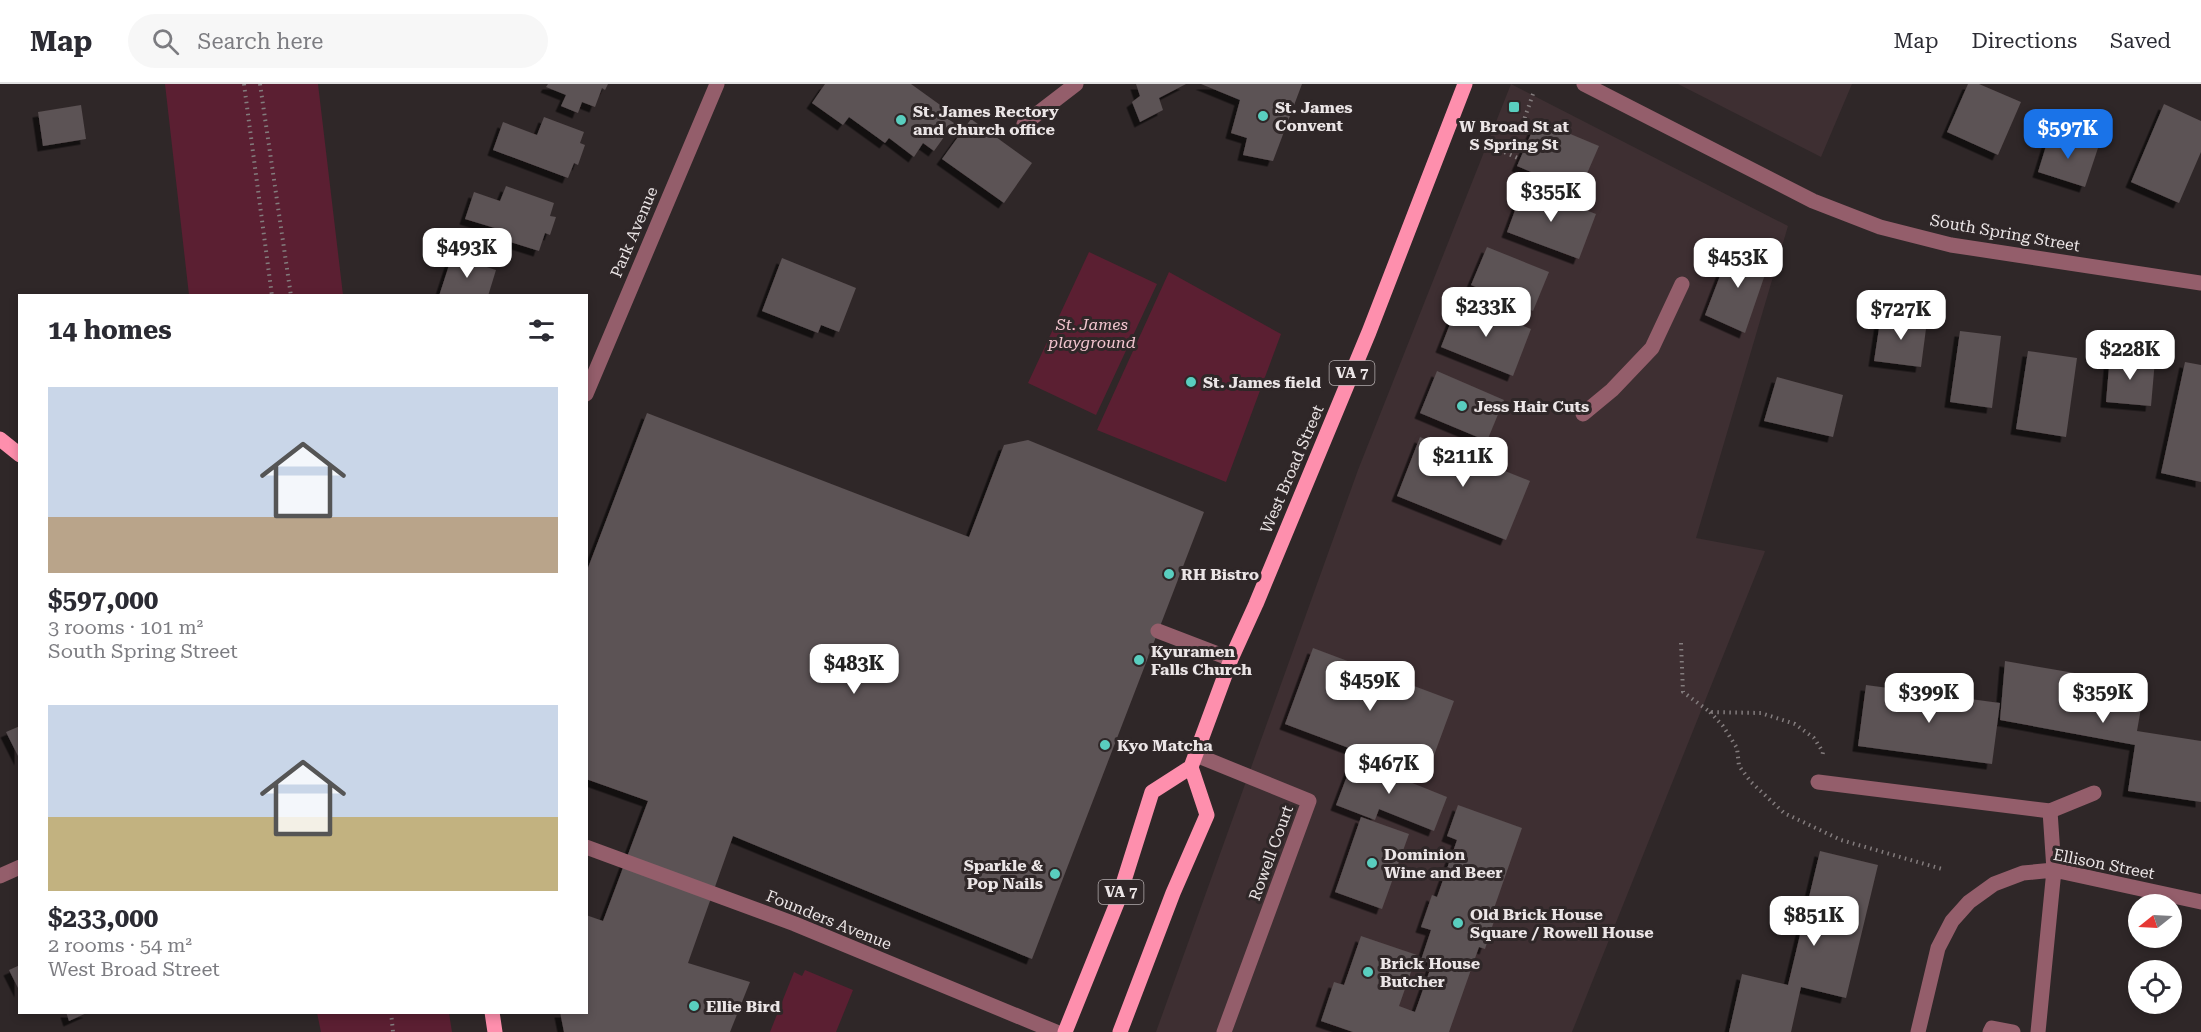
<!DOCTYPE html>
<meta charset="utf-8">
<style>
:root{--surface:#fff;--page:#f7f7f7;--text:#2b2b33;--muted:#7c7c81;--line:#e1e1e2;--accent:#1a73e8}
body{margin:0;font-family:"Roboto Serif",serif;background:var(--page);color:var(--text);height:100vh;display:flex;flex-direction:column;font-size:22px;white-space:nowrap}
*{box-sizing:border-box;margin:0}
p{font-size:20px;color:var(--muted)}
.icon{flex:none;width:33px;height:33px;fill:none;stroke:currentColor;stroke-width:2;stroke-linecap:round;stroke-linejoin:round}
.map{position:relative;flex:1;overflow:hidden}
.side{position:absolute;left:18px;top:210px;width:570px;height:720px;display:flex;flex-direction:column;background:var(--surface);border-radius:0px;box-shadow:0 3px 9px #0003}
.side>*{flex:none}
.needle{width:39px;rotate:252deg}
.buttons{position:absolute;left:2128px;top:810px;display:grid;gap:12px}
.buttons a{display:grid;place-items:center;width:54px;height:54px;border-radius:50%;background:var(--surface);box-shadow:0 3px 9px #0003;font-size:30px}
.price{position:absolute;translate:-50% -51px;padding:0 14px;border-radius:12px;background:#fff;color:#222;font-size:20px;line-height:39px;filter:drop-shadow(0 2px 3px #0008)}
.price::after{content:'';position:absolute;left:50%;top:36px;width:18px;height:14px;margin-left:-9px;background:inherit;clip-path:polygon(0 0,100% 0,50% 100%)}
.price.selected{background:var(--accent);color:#fff}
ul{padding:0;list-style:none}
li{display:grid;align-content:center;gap:12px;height:318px;padding:0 30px}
li span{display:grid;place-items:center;height:186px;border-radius:0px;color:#555}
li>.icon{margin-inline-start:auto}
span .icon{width:108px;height:108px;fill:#fffc;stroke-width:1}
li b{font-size:26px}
h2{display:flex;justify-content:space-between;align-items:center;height:72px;padding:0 30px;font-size:26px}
header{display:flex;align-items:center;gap:36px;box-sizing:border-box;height:84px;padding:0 30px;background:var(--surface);border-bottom:2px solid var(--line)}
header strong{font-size:28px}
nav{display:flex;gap:33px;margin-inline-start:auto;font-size:21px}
.search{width:420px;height:54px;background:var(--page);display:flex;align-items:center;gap:15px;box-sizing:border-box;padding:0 21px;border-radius:33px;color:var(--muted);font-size:22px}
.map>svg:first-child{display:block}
</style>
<header>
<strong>Map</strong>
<div class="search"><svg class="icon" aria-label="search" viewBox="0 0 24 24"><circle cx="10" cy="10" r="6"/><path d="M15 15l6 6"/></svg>Search here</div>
<nav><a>Map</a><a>Directions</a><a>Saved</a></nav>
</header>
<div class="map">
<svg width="2201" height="948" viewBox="0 0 2201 948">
<defs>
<filter id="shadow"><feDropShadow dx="-5.5" dy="5.5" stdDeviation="0" flood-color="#0009"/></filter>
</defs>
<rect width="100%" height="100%" fill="#2f2728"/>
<!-- built -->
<path fill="#3e2f32" d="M1511 0 1788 142 1696 454 1765 467 1764 470 1572 948H1156L1358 386Z
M1678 0H1852L1821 73Z"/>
<!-- green -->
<path fill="#5b1f32" d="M165 0H318L343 211H189Z
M1089 168 1157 200 1096 331 1028 299Z
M1169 188 1281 250 1226 398 1097 346Z
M805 886 853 906 836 948H770L794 888 802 892Z
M317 929H449L452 948H321Z"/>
<!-- building -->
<path fill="#5c5254" filter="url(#shadow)" d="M548 0H608L605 6 602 4 595 23 582 18 578 29 561 22 566 11 546 3Z
M825 0H911L943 23 939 29 954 39 934 67 923 59 914 73 889 54 885 59 849 33 843 41 812 19Z
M1136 0H1186L1159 14 1163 26 1140 38 1132 18 1140 12Z
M1201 0H1302L1273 77 1243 71 1247 54 1231 49 1240 16Z
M1968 0H1979L2021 18 1998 71 1947 48Z
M2164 20 2201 37V68L2179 119 2131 98Z
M81 21 86 55 43 62 38 28Z
M544 33 584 48 580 59 585 61 578 81 574 79 568 94 493 66 503 38 537 51Z
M971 35 1032 79 1004 119 942 75Z
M1537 36 1599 62 1579 108 1517 82Z
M2050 49 2098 64 2085 103 2038 88Z
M506 102 554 119 550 132 556 133 550 151 545 149 539 167 495 153 498 145 465 135 474 108 500 117Z
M1524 102 1596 130 1579 175 1507 148Z
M1487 163 1549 188 1533 227 1471 201Z
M1731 163 1770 176 1745 249 1705 231Z
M452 172 496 186 488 212H439Z
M782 174 856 204 839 248 821 241 818 249 762 227Z
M1459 217 1531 245 1513 292 1441 263Z
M1881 231 1927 237 1921 283 1874 277Z
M1960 247 2001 252 1992 324 1950 318Z
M2028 267 2077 274 2066 353 2016 345Z
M2110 271 2155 276 2151 322 2106 318Z
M2185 278 2201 281V398L2161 389Z
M1437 287 1504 316 1487 357 1420 329Z
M1777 293 1843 311 1833 353 1764 337Z
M647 329 969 453 1004 361 1028 356 1204 428 1032 875 733 752 688 879 750 898 730 948H564L560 928H586V831L603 837 648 717 586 695V489Z
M1420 353 1530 397 1506 456 1397 412Z
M1313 564 1454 617 1426 693 1285 640Z
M2005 577 2145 601 2137 647 2201 657V718L2128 707 2135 661 2000 636Z
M1866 601 2000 619 1992 680 1858 662Z
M20 642V676L6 648Z
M1355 671 1397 688 1395 692 1447 713 1434 747 1379 725 1375 736 1336 721Z
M1458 721 1522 744 1491 833 1495 834 1485 865 1479 863 1449 948H1353L1321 937 1334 898 1344 901 1361 852 1417 871 1399 922 1415 928 1432 880 1421 876 1431 846 1421 843 1432 811 1437 813 1457 756 1447 752Z
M1361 733 1409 750 1382 825 1335 808Z
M1820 767 1878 781 1846 914 1801 903 1791 948H1729L1742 890 1788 901Z
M20 881V908L9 886Z
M66 928H89L69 937Z"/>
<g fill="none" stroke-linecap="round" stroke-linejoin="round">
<!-- path -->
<path stroke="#837c7d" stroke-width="4" stroke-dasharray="1.5 4.5" stroke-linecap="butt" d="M244 0 272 212
M260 0 291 212
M1533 10 1524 36 1534 41
M1488 61 1520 75
M1681 559 1683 608 1710 628 1761 629 1795 640 1814 654 1823 668 1822 673
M1710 628 1723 642 1737 664 1739 682 1751 698 1784 729 1841 756 1942 785
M391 928 393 948"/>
<!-- minor -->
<path stroke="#945e6b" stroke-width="15" d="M1584 0 1813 117 1880 143 1951 161 2201 199
M1024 40 1076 0
M586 310 717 0
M1583 330 1612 306 1652 264 1682 200
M1158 547 1231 575
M1196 671 1309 717 1224 948
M1818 698 2050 727 2094 709
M586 763 795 840 1056 948
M0 792 20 783
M1918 948 1938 864 1952 837 1969 818 1994 800 2023 789 2054 786 2201 818
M1990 948 1992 944 2013 948
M2038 948 2054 786 2050 727"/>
<!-- major -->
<path stroke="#fe8fad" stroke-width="15" d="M0 355 20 371
M492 928 495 948
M1065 948 1117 819 1152 708 1191 683 1231 575 1256 520 1369 248 1465 0
M1120 948 1173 809 1207 731 1191 683"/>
</g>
<!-- markers -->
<g fill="#59cebf" stroke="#2f2728" stroke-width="2">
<rect x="1508" y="17" width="12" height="12" rx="3"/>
<circle cx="1263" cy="32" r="6"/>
<circle cx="901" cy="36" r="6"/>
<circle cx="1191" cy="298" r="6"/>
<circle cx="1462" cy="322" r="6"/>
<circle cx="1169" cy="490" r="6"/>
<circle cx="1139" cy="576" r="6"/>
<circle cx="1105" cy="661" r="6"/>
<circle cx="1372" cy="779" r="6"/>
<circle cx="1055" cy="790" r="6"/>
<circle cx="1458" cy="839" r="6"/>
<circle cx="1368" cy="888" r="6"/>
<circle cx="694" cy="922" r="6"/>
</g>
<g text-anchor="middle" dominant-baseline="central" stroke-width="6" stroke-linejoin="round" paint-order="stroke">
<!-- shield labels -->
<g fill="#2f2728" stroke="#b3acad" stroke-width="1.5">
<rect x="1329.5" y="277" width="45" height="24" rx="4.5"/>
<rect x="1098.5" y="796" width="45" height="24" rx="4.5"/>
</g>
<g font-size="15" font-weight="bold" fill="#ebe5e6">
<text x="1352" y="289">VA 7</text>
<text x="1121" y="808">VA 7</text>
</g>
<!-- poi labels -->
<g font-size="16" font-weight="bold" fill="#ebe5e6" stroke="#2f2728" text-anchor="start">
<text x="1275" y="23">St. James<tspan x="1275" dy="18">Convent</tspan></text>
<text x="913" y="27">St. James Rectory<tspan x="913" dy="18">and church office</tspan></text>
<text x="1514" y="42" text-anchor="middle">W Broad St at<tspan x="1514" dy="18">S Spring St</tspan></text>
<text x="1203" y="298">St. James field</text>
<text x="1474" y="322">Jess Hair Cuts</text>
<text x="1181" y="490">RH Bistro</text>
<text x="1151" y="567">Kyuramen<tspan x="1151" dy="18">Falls Church</tspan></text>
<text x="1117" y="661">Kyo Matcha</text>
<text x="1384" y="770">Dominion<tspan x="1384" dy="18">Wine and Beer</tspan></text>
<text x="1043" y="781" text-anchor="end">Sparkle &amp;<tspan x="1043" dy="18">Pop Nails</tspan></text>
<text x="1470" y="830">Old Brick House<tspan x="1470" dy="18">Square / Rowell House</tspan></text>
<text x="1380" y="879">Brick House<tspan x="1380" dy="18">Butcher</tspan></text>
<text x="706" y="922">Ellie Bird</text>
</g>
<!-- street labels -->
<g font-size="16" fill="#ebe5e6" stroke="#2f2728">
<text transform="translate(634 148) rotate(-67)">Park Avenue</text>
<text transform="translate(2005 149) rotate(10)">South Spring Street</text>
<text transform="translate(1292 385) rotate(-67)">West Broad Street</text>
<text transform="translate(1271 769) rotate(-70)">Rowell Court</text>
<text transform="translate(2104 780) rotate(11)">Ellison Street</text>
<text transform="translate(829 836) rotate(22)">Founders Avenue</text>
</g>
<!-- park labels -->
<g font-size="16" font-style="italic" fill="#f2c5cf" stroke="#2f2728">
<text x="1092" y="240">St. James<tspan x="1092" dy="18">playground</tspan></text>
</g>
</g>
</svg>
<div class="buttons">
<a><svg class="needle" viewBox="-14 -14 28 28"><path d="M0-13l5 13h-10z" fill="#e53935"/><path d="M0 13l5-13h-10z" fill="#7c7c81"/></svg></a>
<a><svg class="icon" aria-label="locate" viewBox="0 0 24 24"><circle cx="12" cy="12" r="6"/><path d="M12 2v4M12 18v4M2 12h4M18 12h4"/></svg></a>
</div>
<b class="price selected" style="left:2068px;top:76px">$597K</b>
<b class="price" style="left:1551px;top:139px">$355K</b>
<b class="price" style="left:467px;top:195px">$493K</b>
<b class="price" style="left:1738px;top:205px">$453K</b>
<b class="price" style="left:1486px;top:254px">$233K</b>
<b class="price" style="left:1901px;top:257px">$727K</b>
<b class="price" style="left:2130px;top:297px">$228K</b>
<b class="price" style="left:1463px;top:404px">$211K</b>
<b class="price" style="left:854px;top:611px">$483K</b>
<b class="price" style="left:1370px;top:628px">$459K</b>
<b class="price" style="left:1929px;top:640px">$399K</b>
<b class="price" style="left:2103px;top:640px">$359K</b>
<b class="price" style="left:1389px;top:711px">$467K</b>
<b class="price" style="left:1814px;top:863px">$851K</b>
<section class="side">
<h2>14 homes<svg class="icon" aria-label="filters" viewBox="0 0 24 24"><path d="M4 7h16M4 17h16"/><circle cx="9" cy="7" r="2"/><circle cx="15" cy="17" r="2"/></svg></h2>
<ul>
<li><span style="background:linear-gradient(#c9d6e8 70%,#b9a48a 0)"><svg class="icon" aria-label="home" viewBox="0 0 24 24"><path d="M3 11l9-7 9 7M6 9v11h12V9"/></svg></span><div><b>$597,000</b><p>3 rooms · 101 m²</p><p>South Spring Street</p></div></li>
<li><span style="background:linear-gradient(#c9d6e8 60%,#c2b280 0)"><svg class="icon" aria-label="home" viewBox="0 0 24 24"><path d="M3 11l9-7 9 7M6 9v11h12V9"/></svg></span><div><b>$233,000</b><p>2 rooms · 54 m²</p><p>West Broad Street</p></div></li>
</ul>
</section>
</div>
